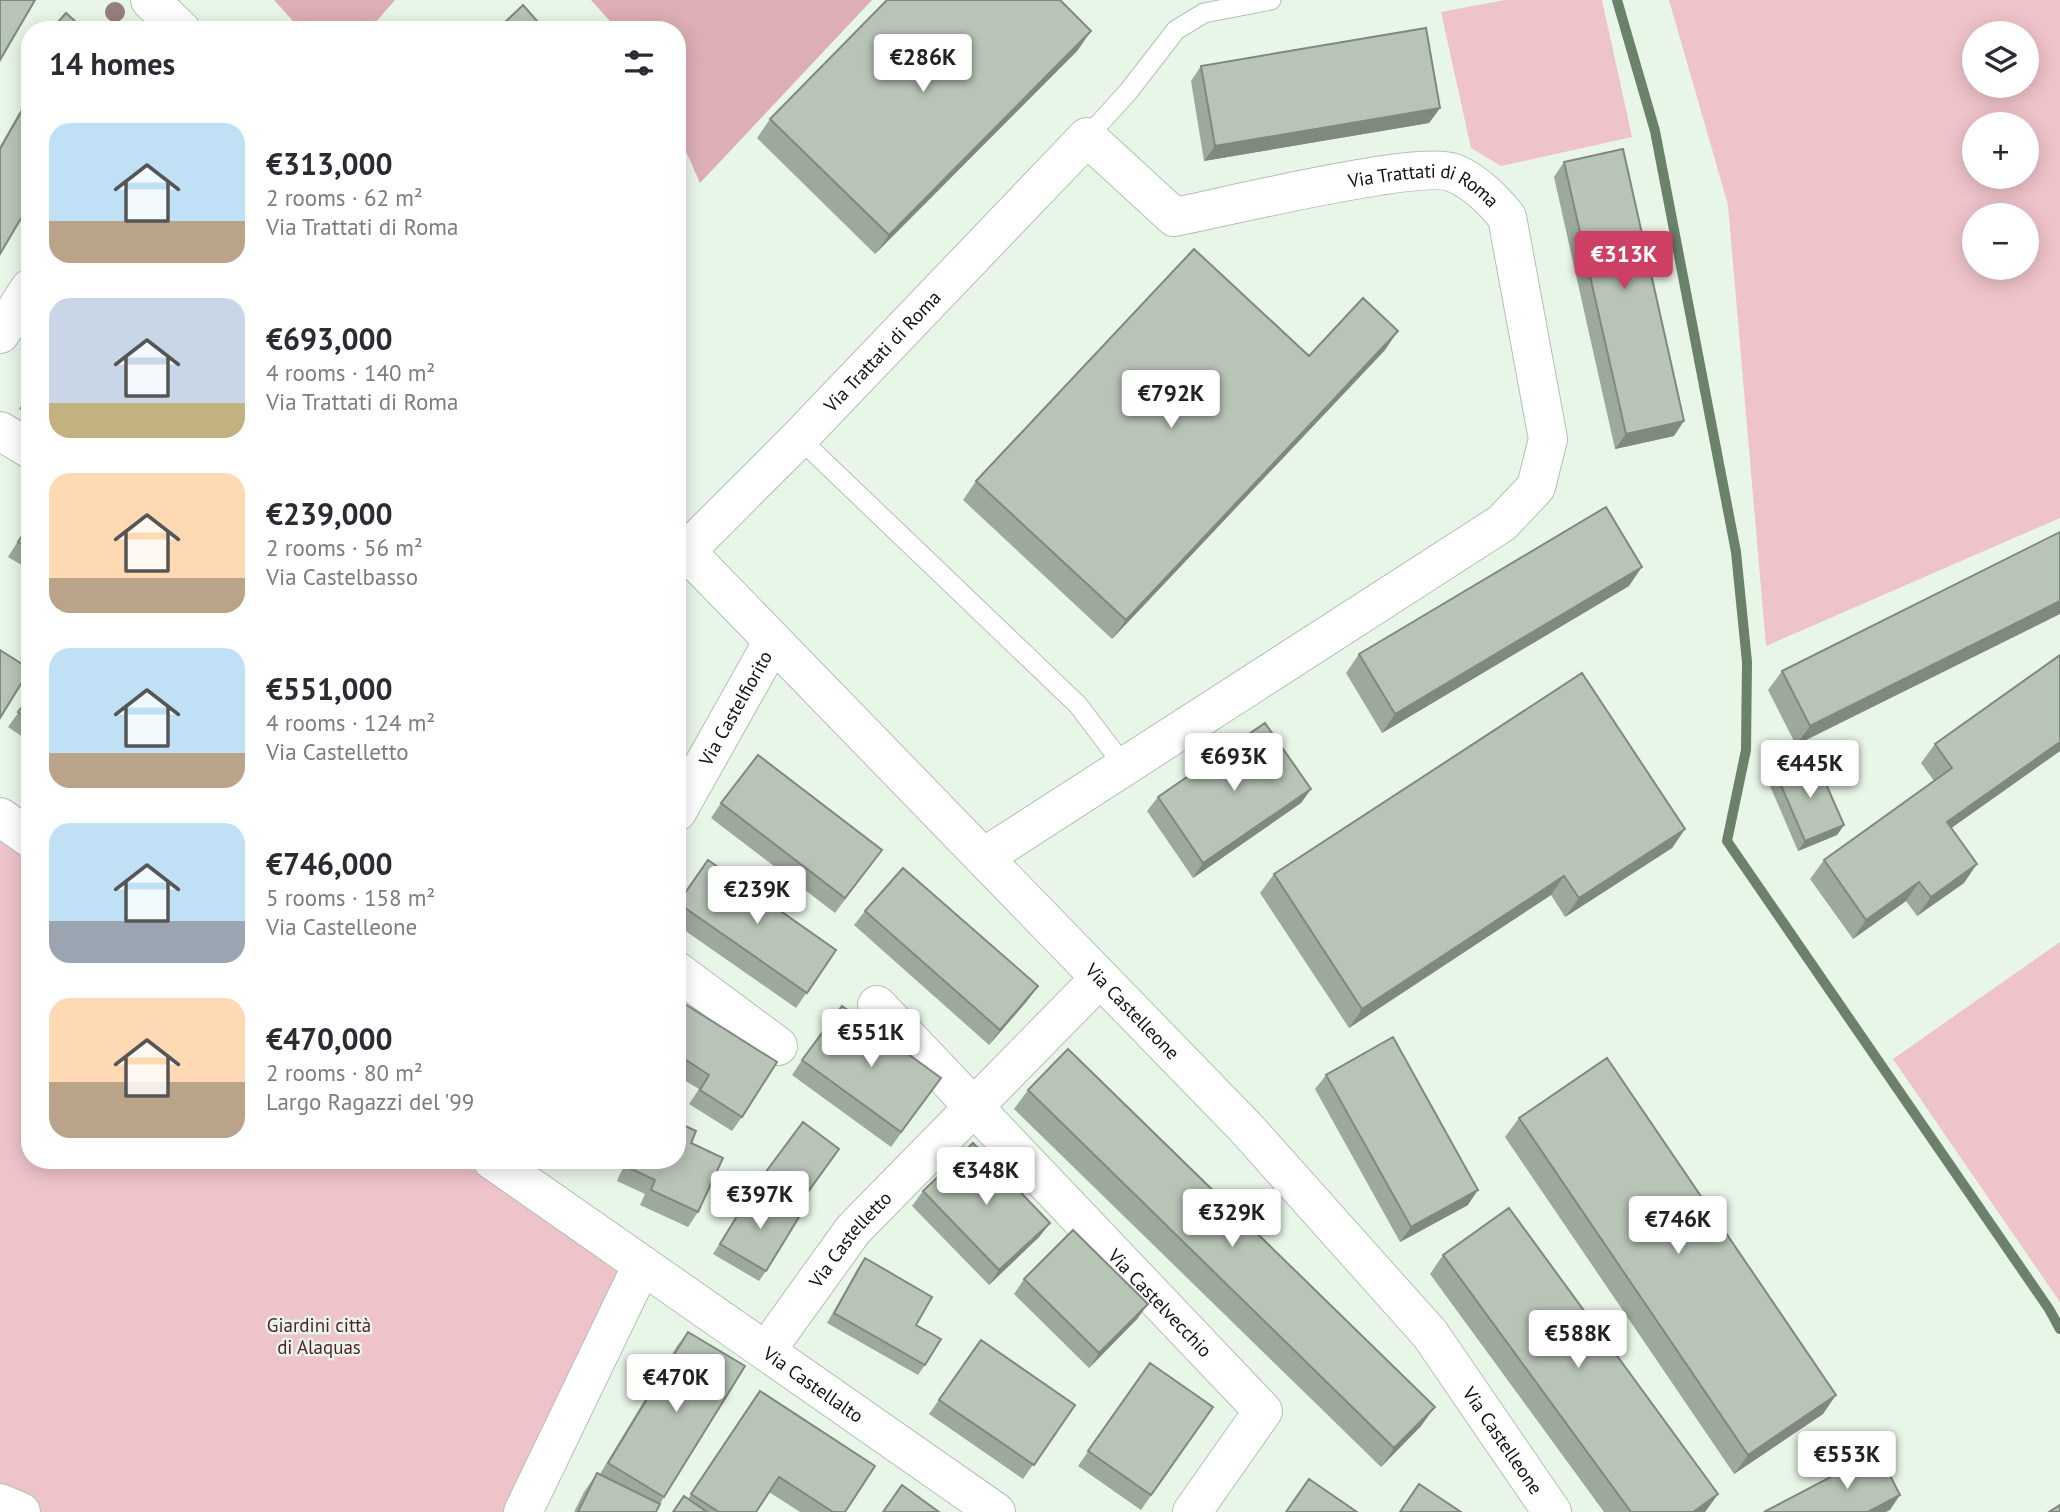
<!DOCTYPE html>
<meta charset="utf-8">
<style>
:root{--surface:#fff;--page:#f2f2f3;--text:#2b2b33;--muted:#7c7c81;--accent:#ce3f64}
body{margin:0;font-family:"PT Sans",sans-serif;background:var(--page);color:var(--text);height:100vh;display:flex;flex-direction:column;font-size:26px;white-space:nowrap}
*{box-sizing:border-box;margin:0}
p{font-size:23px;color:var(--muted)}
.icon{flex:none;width:38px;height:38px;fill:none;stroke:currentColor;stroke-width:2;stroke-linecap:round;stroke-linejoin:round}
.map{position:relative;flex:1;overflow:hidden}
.drawer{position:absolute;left:21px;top:21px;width:665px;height:1148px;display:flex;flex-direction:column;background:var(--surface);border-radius:28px;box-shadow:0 4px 18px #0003}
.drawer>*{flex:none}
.buttons{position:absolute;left:1962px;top:21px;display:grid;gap:14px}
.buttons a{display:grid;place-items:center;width:77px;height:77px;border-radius:50%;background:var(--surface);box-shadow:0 4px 18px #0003;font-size:35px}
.price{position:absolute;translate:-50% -60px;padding:0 16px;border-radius:7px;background:#fff;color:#222;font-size:23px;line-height:46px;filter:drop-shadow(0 2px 4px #0008)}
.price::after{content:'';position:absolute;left:50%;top:42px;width:21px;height:16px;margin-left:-10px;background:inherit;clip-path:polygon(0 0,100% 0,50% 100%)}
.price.active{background:var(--accent);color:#fff}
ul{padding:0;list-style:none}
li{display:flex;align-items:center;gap:21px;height:175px;padding:0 28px}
li span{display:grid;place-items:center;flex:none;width:196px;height:140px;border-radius:21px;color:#555}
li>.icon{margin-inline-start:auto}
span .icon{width:84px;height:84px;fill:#fffc;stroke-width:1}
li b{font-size:30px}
h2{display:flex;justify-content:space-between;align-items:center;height:84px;padding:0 28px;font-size:30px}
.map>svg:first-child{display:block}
</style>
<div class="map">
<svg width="2060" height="1512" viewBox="0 0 2060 1512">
<rect width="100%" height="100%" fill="#e8f6e8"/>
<!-- green -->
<path fill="#eec3c9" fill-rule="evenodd" d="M1505 0H1602L1632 137 1501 166 1471 148 1441 12Z
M1669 0H2060V518L1766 646 1728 205ZM1974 33H2026V86H1974ZM1974 124H2026V177H1974ZM2026 215V268H1974V215Z
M0 815 30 836V1160H488L638 1267 517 1512H13L0 1507Z
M2060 942V1302L1893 1059Z"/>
<!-- forest -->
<path fill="#ddaeb4" d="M274 0H395L369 30H301Z
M591 0H872L700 183 677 131V30H618Z"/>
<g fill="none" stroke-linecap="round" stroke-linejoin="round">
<!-- stream -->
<path stroke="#6b816a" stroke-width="10" d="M1617 0 1655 131 1736 552 1747 662 1746 750 1727 841 2049 1309 2060 1329"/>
<defs>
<path id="service" d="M1087 137 1128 92 1176 30 1204 13 1271 0
M799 438 1078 705 1125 767"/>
<g id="minor">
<path d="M0 334 30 288"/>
<path d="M0 431 30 449"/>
<path id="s1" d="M686 551 799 438 1087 137 1174 217C1222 208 1419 159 1454 173 1477 183 1492 199 1507 217L1548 439 1536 487 1502 523 984 857"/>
<path id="s2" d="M677 812 773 641"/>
<path d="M0 817 30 838"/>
<path d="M677 971 778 1046"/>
<path id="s3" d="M877 1005 1263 1411 1192 1512"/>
<path id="s4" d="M492 1160 996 1512"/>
<path id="s5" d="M766 1351 853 1230 1100 978"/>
<path d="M523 1512 642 1265"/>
</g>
<path id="tertiary" d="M0 1503 21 1512"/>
<g id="secondary">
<path d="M150 0 181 30"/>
<path id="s6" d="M677 542 1246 1128 1430 1334 1552 1512"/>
</g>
</defs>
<!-- service casing -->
<use href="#service" stroke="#b3c0b3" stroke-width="21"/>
<!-- minor casing -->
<use href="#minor" stroke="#b3c0b3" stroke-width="40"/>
<!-- tertiary casing -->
<use href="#tertiary" stroke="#b3c0b3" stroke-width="40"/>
<!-- secondary casing -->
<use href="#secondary" stroke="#b3c0b3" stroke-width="40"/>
<!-- service -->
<use href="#service" stroke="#fff" stroke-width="19"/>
<!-- minor -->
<use href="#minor" stroke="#fff" stroke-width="38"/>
<!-- tertiary -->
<use href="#tertiary" stroke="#fff" stroke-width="38"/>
<!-- secondary -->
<use href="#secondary" stroke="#fff" stroke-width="38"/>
</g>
<!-- trees -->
<circle fill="#977e7f" cx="115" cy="12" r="10"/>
<!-- wall -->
<path fill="#9da99d" d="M1078 50 875 254 757 138 770 119Z
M30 55V64L26 61Z
M1201 66 1440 108 1429 123 1204 161 1191 81Z
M29 98 0 254V146L19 113Z
M1564 162 1674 436 1615 449 1554 177Z
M1385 350 1112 639 963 500 976 481 1309 356Z
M30 392V416L19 409Z
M30 522V570L8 557Z
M2060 532 1796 745 1768 690 1782 671Z
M1629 586 1382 733 1346 673 1359 654Z
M2060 655V751L1951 828 1964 883 1917 916 1906 901 1853 939 1810 879 1824 860 1934 781 1921 763 1935 744Z
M30 696V742L8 727Z
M1777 776 1844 825 1837 835 1798 851 1770 786Z
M1311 789 1301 803 1193 878 1147 811 1158 797Z
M721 803 882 850 835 913 711 818Z
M1685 829 1672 848 1565 917 1551 895 1349 1028 1260 893 1274 874Z
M708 860 836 950 796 1008 677 925V904Z
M865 911 1027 1001 989 1045 854 925Z
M677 999 742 1117 732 1131 689 1104 699 1089 677 1076Z
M802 1060 941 1078 891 1147 792 1075Z
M1326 1075 1468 1205 1400 1242 1315 1089Z
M1028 1090 1421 1426 1381 1467 1014 1109Z
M1519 1118 1823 1414 1734 1474 1505 1137Z
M803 1122 839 1149 795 1210 758 1183Z
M691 1143 698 1212 688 1227 640 1205 645 1194 617 1181 624 1165 614 1160H677Z
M753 1190 766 1271 759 1281 713 1254Z
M923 1191 1050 1223 1039 1237 989 1285 912 1206Z
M1443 1255 1718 1494 1705 1512H1604L1430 1274Z
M865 1258 916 1325 925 1365 918 1375 827 1323 858 1268Z
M1024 1279 1148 1304 1137 1319 1089 1368 1014 1294Z
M688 1332 664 1497 660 1504 656 1512H574L584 1492 597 1473 600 1474 677 1346Z
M981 1340 1075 1405 1023 1479 929 1414Z
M1150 1363 1213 1407 1141 1510 1078 1466Z
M750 1406 845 1512H800L769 1492 756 1512H672L688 1499Z"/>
<!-- shaded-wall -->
<path fill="#80897f" d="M1091 31 1078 50 875 254 889 235Z
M1440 108 1429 123 1204 161 1215 146Z
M1398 331 1385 350 1112 639 1126 620Z
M1684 421 1674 436 1615 449 1626 434Z
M1642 567 1629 586 1382 733 1395 714Z
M2060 601V614L1796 745 1810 726Z
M2060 742V751L1933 841 1947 822Z
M1311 789 1301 803 1193 878 1203 863Z
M1844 825 1837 835 1798 851 1805 841Z
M1685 829 1672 848 1565 917 1579 898Z
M1977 864 1964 883 1917 916 1931 897Z
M1564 876 1551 895 1349 1028 1362 1009Z
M1919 882 1906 901 1853 939 1866 920Z
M1038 986 1027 1001 989 1045 1000 1030Z
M1478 1190 1468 1205 1400 1242 1411 1227Z
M1050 1223 1039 1237 989 1285 999 1270Z
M1148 1304 1137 1319 1089 1368 1099 1353Z
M1836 1395 1823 1414 1734 1474 1748 1455Z
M1435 1407 1421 1426 1381 1467 1394 1448Z
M1718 1494 1705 1512H1693Z
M1900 1495 1890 1510 1886 1512H1868Z"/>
<!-- building -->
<path fill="#b7c4b6" stroke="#80897f" stroke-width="2" d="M0 0H35L0 60Z
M887 0H1060L1091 31 889 235 770 119Z
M523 5 545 30H497Z
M66 13 85 30H51Z
M1426 28 1440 108 1215 146 1201 66Z
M29 98 30 203 0 254V149Z
M1623 149 1684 421 1626 434 1564 162Z
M1194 249 1309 356 1363 298 1398 331 1126 620 976 481Z
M1606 507 1642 567 1395 714 1359 654Z
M30 524V549L18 542Z
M2060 532V601L1810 726 1782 671Z
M0 650 30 669 0 718Z
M2060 655V742L1947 822 1977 864 1931 897 1919 882 1866 920 1824 860 1952 768 1935 744Z
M1582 673 1685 829 1579 898 1564 876 1362 1009 1274 874Z
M30 696V720L18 712Z
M1265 723 1311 789 1203 863 1158 797Z
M758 755 882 850 845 898 721 803Z
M1815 759 1844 825 1805 841 1777 776Z
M708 860 836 950 807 993 678 903Z
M903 868 1038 986 1000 1030 865 911Z
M677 999 777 1062 742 1117 700 1090 709 1075 677 1054Z
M842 1006 941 1078 901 1132 802 1060Z
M1393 1037 1478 1190 1411 1227 1326 1075Z
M1068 1049 1435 1407 1394 1448 1028 1090Z
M1607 1058 1836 1395 1748 1455 1519 1118Z
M677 1122 696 1131 691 1143 723 1158 698 1212 651 1190 655 1180 627 1167 630 1160H677Z
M803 1122 839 1149 802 1200 765 1173Z
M973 1143 1050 1223 999 1270 923 1191Z
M753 1190 799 1217 766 1271 720 1244Z
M1509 1208 1718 1494 1693 1512H1631L1443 1255Z
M1073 1230 1148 1304 1099 1353 1024 1279Z
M865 1258 932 1297 916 1325 941 1339 925 1365 834 1313Z
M688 1332 745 1366 664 1497 608 1463Z
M981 1340 1075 1405 1034 1465 939 1400Z
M1150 1363 1213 1407 1151 1495 1088 1451Z
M760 1391 875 1466 845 1512H833L779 1477 756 1512H719L691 1494Z
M1878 1452 1900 1495 1868 1512H1764Z
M597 1473 660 1504 656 1512H578Z
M1309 1479 1357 1512H1286Z
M1419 1484 1461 1512H1400Z
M902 1485 939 1512H883Z
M684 1496 707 1512H673Z
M2060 1505V1512H2049Z"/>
<g text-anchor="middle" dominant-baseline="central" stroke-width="5" stroke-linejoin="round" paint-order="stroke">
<!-- street labels -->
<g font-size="19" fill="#0f140f" stroke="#e8f6e8">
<text stroke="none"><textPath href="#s1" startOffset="952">Via Trattati di Roma</textPath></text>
<text stroke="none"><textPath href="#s1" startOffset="280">Via Trattati di Roma</textPath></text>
<text stroke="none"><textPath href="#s2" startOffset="119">Via Castelfiorito</textPath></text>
<text stroke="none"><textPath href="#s6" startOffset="654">Via Castelleone</textPath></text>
<text stroke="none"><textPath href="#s5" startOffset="140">Via Castelletto</textPath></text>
<text stroke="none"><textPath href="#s3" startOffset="411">Via Castelvecchio</textPath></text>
<text stroke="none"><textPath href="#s4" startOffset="392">Via Castellalto</textPath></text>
<text stroke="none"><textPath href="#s6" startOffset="1222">Via Castelleone</textPath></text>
</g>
<!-- park labels -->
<g font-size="19" fill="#551c29" stroke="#e8f6e8">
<text x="319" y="1325">Giardini città<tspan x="319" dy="22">di Alaquas</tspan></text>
</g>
</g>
</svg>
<div class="buttons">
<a><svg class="icon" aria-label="layers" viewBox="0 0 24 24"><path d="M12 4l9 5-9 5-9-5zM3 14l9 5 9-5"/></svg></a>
<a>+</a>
<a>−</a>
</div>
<b class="price" style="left:923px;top:94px">€286K</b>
<b class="price active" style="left:1624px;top:291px">€313K</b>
<b class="price" style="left:1171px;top:430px">€792K</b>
<b class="price" style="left:1234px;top:793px">€693K</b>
<b class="price" style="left:1810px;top:800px">€445K</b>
<b class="price" style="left:757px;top:926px">€239K</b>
<b class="price" style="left:871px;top:1069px">€551K</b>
<b class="price" style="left:986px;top:1207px">€348K</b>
<b class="price" style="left:760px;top:1231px">€397K</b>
<b class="price" style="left:1232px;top:1249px">€329K</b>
<b class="price" style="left:1678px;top:1256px">€746K</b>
<b class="price" style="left:1578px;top:1370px">€588K</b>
<b class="price" style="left:676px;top:1414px">€470K</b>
<b class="price" style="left:1847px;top:1491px">€553K</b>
<section class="drawer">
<h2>14 homes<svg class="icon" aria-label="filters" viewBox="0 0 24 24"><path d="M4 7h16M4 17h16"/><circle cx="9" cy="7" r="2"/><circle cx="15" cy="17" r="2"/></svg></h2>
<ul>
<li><span style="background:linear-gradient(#bfe0f5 70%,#b9a48a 0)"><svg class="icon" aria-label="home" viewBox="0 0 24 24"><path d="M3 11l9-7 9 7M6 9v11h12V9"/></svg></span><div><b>€313,000</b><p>2 rooms · 62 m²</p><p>Via Trattati di Roma</p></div></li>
<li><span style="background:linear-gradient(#c9d6e8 75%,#c2b280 0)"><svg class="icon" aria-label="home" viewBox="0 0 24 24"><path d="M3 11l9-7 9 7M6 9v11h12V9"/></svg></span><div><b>€693,000</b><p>4 rooms · 140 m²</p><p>Via Trattati di Roma</p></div></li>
<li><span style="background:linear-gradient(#ffd9b3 75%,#b9a48a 0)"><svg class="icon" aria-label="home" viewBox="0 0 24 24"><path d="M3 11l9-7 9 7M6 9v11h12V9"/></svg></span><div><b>€239,000</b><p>2 rooms · 56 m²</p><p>Via Castelbasso</p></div></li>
<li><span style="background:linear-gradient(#bfe0f5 75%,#b9a48a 0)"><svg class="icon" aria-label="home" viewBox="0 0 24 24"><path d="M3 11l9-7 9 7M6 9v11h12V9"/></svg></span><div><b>€551,000</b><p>4 rooms · 124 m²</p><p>Via Castelletto</p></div></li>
<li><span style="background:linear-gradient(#bfe0f5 70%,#9aa5b1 0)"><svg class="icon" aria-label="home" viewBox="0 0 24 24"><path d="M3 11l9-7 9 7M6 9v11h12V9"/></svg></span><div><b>€746,000</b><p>5 rooms · 158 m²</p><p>Via Castelleone</p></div></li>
<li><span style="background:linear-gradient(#ffd9b3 60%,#b9a48a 0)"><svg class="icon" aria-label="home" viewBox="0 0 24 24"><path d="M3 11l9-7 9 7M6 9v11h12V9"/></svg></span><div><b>€470,000</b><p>2 rooms · 80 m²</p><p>Largo Ragazzi del '99</p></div></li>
</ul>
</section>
</div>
